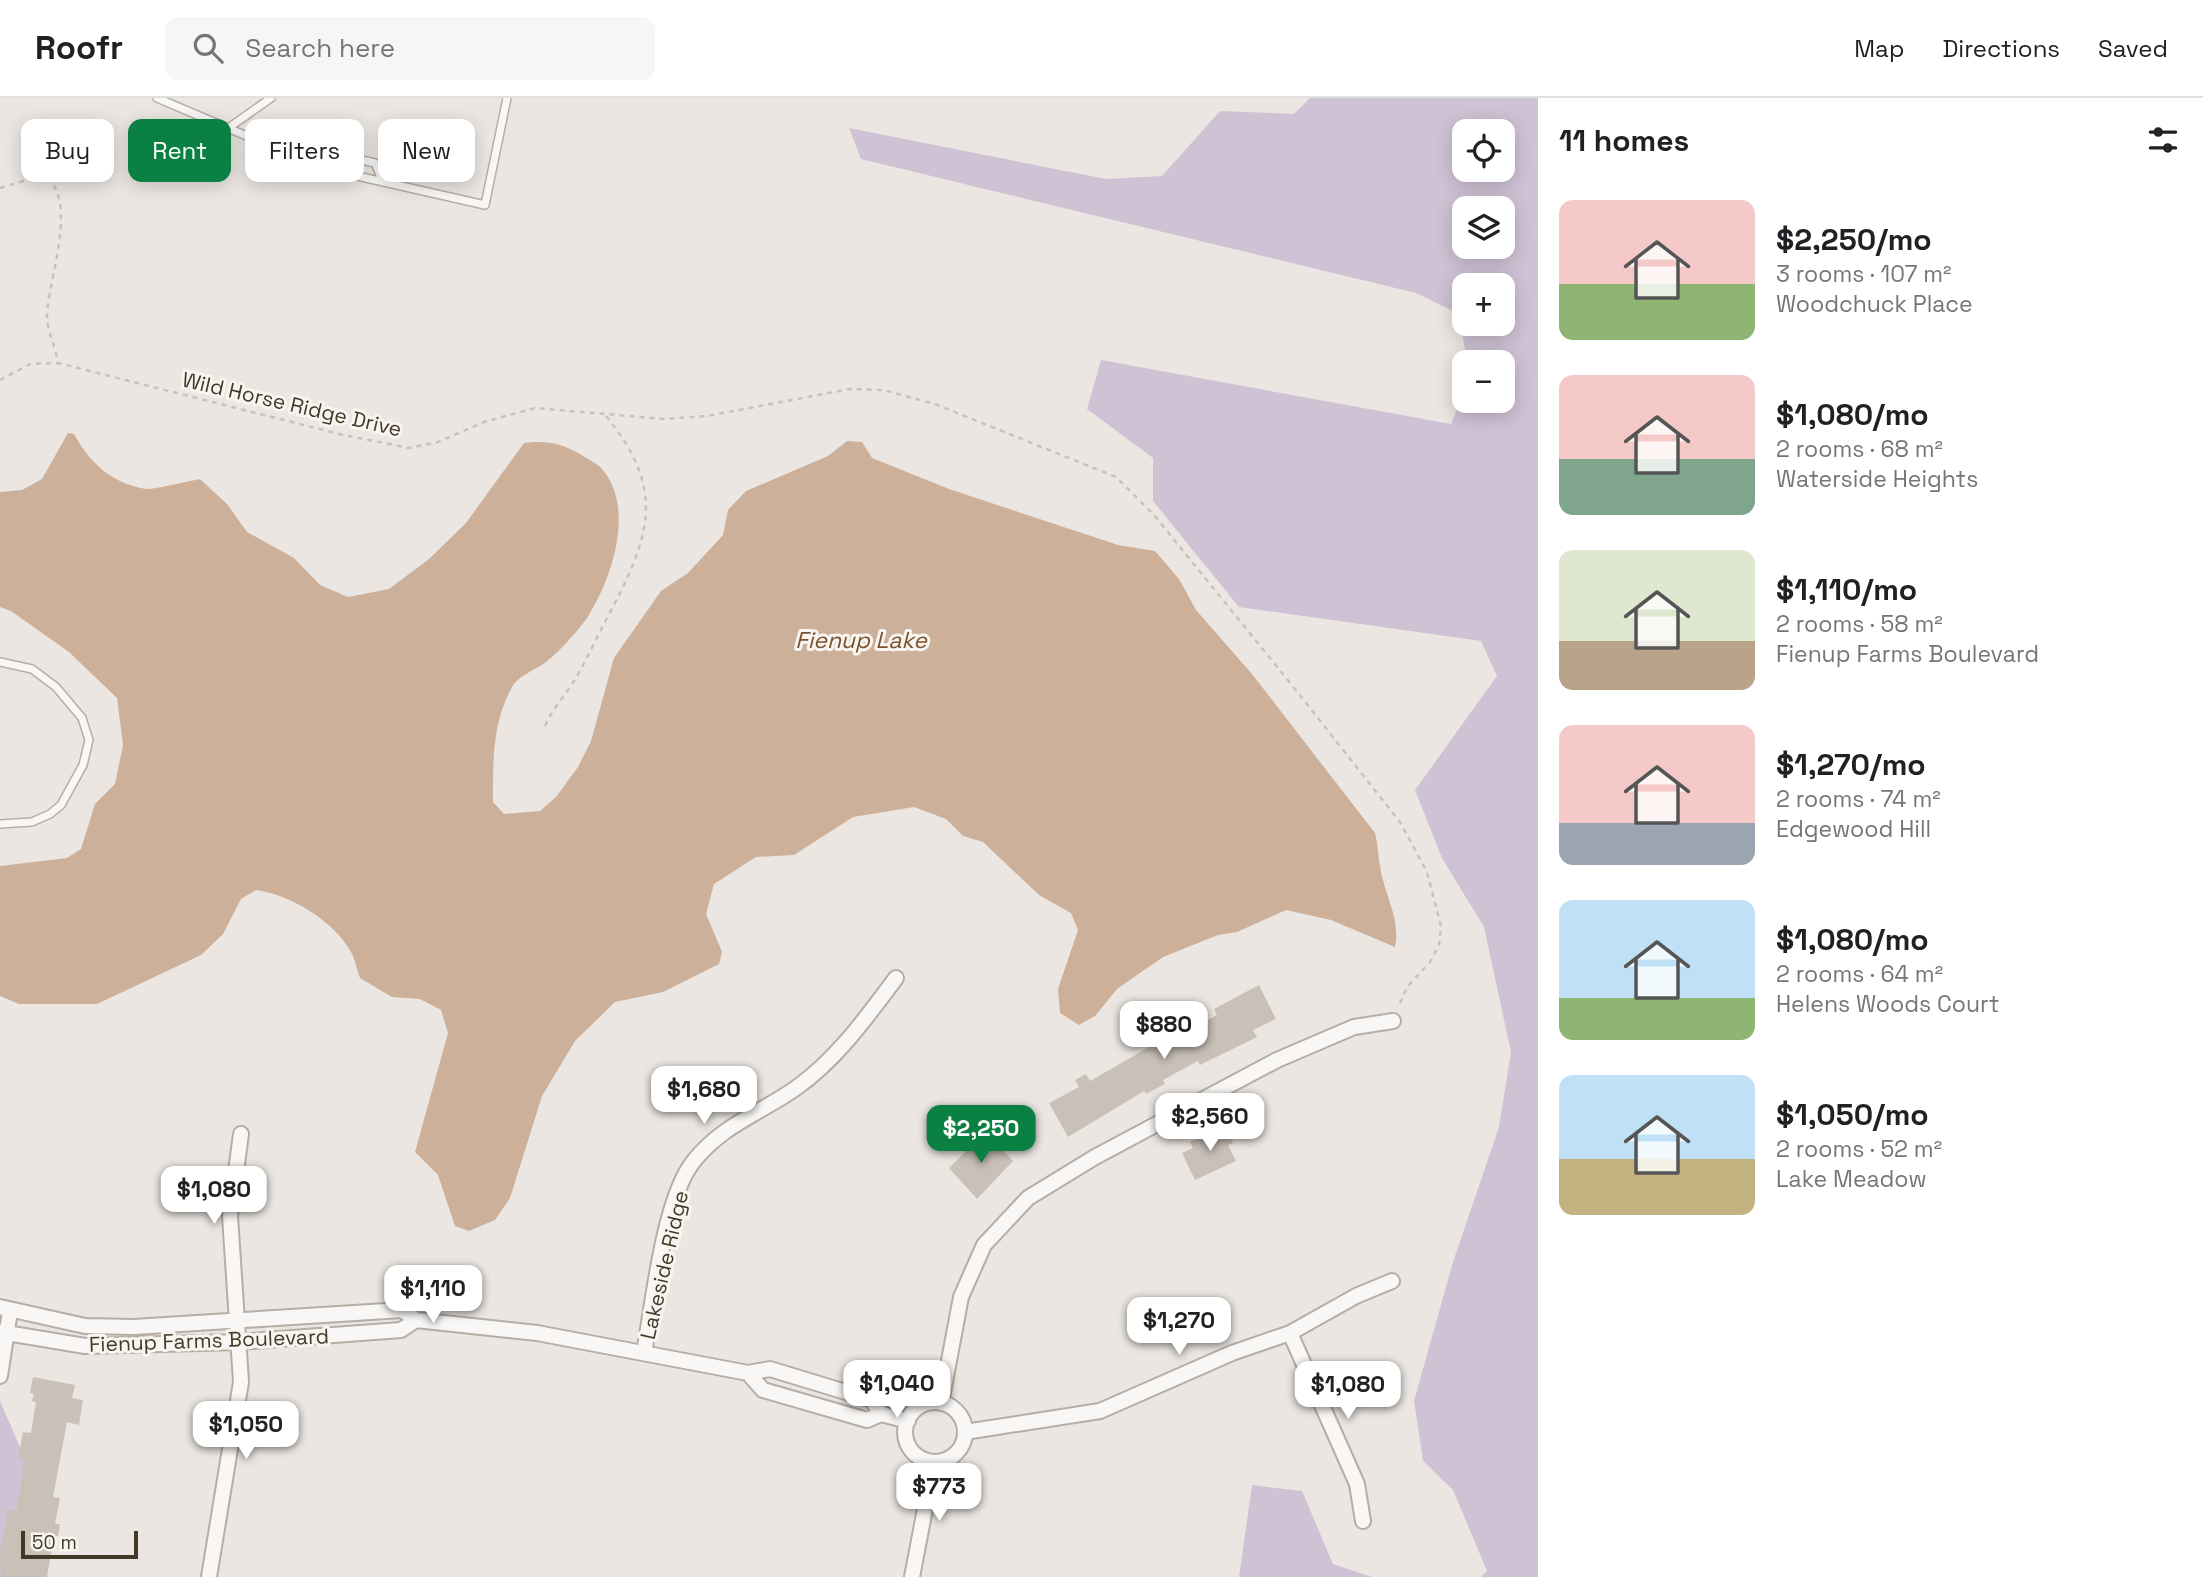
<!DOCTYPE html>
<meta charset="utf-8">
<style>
:root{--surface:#fff;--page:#f6f6f6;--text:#202124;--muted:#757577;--line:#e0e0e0;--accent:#0b8043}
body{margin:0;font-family:"Space Grotesk",sans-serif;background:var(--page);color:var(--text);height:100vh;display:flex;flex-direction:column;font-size:26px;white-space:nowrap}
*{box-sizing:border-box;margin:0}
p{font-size:23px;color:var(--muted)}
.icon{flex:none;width:38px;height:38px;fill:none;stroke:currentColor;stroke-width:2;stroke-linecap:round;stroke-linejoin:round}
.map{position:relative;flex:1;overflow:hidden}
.sheet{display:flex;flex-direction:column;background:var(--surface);width:665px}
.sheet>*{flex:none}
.top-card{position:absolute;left:21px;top:21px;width:665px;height:63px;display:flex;gap:14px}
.buttons{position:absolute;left:1452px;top:21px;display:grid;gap:14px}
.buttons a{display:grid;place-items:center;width:63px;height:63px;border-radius:14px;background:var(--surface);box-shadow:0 4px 18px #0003;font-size:35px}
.scale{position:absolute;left:21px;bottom:18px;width:117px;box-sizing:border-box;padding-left:7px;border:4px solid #443828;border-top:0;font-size:19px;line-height:24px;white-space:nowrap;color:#443828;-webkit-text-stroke:5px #f8f5f1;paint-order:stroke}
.price{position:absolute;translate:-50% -60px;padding:0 16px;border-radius:14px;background:#fff;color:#222;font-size:23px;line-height:46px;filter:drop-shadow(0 2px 4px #0008)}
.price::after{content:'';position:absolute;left:50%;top:42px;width:21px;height:16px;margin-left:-10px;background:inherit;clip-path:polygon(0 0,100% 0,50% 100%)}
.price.current{background:var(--accent);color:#fff}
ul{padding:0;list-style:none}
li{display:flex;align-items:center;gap:21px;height:175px;padding:0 21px}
li span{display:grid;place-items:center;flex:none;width:196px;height:140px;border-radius:14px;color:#555}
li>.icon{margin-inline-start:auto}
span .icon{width:84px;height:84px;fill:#fffc;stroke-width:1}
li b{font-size:30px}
h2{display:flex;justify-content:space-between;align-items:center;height:84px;padding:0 21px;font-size:30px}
.chip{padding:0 24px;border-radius:14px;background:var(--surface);box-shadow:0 4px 18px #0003;font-size:24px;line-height:63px}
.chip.current{background:var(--accent);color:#fff}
header{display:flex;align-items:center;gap:42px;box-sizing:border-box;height:98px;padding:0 35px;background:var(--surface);border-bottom:2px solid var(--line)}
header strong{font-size:33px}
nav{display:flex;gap:38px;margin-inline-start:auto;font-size:24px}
.search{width:490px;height:63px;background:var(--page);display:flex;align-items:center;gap:18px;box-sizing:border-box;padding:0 24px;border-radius:14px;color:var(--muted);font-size:26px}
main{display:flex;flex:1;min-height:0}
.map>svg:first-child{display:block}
</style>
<header>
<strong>Roofr</strong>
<div class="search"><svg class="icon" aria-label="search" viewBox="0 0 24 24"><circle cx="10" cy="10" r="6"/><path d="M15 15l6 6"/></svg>Search here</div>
<nav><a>Map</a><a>Directions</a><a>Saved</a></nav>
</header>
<main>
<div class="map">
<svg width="1538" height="1479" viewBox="0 0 1538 1479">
<rect width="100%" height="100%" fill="#ebe6e1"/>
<!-- green -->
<path fill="#cfc2d5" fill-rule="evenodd" d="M1310 0H1538V1479H1481L1487 1473 1453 1392 1423 1363 1414 1303 1453 1164 1499 1029 1511 954 1484 829 1442 760 1415 692 1497 578 1481 543 1239 509 1153 403V360L1087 311 1101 262 1451 326 1465 293V303H1503V264H1467L1459 216 1416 195 861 61 849 30 1106 81 1162 78 1220 13 1294 16ZM1465 33H1503V72H1465ZM1465 110H1503V149H1465ZM1465 187H1503V226H1465Z
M0 1303 22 1354 27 1388 7 1432V1479H0Z
M1252 1387 1302 1393 1333 1466 1372 1479H1239Z"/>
<!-- water -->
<path fill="#cdb09a" d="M68 335 74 336C90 365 111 385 146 391 152 392 189 383 200 381L227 406 247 434 294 460 320 487 348 499 389 491 429 461 466 425 524 345C546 342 561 345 580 356 587 361 597 365 602 371 635 409 613 478 589 517 579 532 560 553 546 564 535 572 518 578 512 589 492 626 493 663 493 704L504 716 540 713 556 699 578 669 591 643 614 560 661 493 688 475 723 437 728 412 746 393 828 358 847 343 862 344 872 360 949 391 1118 447 1155 453 1179 481 1196 512 1252 576 1375 735C1378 747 1378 756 1380 768 1384 797 1401 820 1395 849L1331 822 1286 812 1237 834 1218 837 1163 859 1117 891 1095 918 1079 927 1060 915 1058 891 1078 832 1071 815 1039 797 983 744 963 738 946 721 914 709 853 719 794 757 756 759 714 786 706 816 722 854 719 866 663 894 615 904 575 943 542 998 510 1100 495 1122 469 1133 455 1128 438 1077 415 1054 448 935 441 912 420 901 392 899 360 880C357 872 355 861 351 854 333 822 291 797 256 792L241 801 223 836 201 857 97 906H19L0 898V768L67 760 81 751 95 706 115 686 123 647 117 600 69 554 11 513 0 509V394L22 392 42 381Z"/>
<!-- building -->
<path fill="#c9c1b8" d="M1259 887 1276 921 1253 932 1257 939 1200 967 1198 963 1163 982 1165 986 1146 996 1144 993 1068 1039 1049 1005 1079 989 1075 982 1086 976 1090 983 1191 925 1193 930 1217 917 1214 911Z
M1225 1027 1233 1045 1228 1047 1236 1063 1195 1082 1182 1055 1193 1050 1190 1044Z
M986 1033 1013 1063 977 1101 949 1070Z
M33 1279 75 1287 72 1300 83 1302 79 1327 67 1324 53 1399 60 1400 55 1426H60L58 1438H54L47 1479H1L0 1454 8 1412 16 1413 23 1375V1361L18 1360 23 1334 31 1335 36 1304 32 1303 34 1296 30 1295Z"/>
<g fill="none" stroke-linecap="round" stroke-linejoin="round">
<defs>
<path id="lane" d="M157 0 322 70 485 107 507 0
M227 31 271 0
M326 71 348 59 375 65 383 84
M0 564 32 571 56 589 82 620 89 642 83 667 61 707 50 716 32 724 0 726"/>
<path id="street" d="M0 1209 85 1228 134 1229 402 1212 416 1222 401 1232 239 1244 85 1248 0 1234
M416 1222 537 1235 748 1275 770 1271 872 1302 881 1316 867 1322 763 1292 748 1275
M1290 1235 1357 1386 1363 1423
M644 1255C653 1206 663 1103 693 1064 722 1027 759 1016 796 990 837 961 866 920 896 880
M0 1278 10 1213
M905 1334a30 30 0 1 1 60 0a30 30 0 1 1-60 0Z
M941 1305 961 1199 984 1147 1028 1100 1095 1059 1277 962 1354 929 1393 923
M881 1316 908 1323
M965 1334 1100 1313 1232 1255 1290 1235 1356 1198 1392 1183
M209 1479 241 1284 230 1118 241 1036
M912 1479 934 1364"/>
</defs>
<!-- lane casing -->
<use href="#lane" stroke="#b6aea6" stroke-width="10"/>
<!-- street casing -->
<use href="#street" stroke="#b6aea6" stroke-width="18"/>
<!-- path -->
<path stroke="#c6c2bc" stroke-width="2.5" stroke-dasharray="5 5" stroke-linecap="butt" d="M0 90 43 77C81 99 47 185 47 218 47 234 56 249 58 265L339 336 409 350 438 344 484 324 535 310 664 321 707 318 850 291 883 292 935 306 1116 379 1154 417 1291 586 1400 724 1427 774 1441 828 1439 847 1430 864 1407 889 1398 910
M0 282 30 266 58 265
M545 628C552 611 565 598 574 583 586 563 596 541 607 520 648 443 669 394 606 318"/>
<!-- lane -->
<use href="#lane" stroke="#f9f7f5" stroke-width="7"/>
<!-- street -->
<use href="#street" stroke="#f9f7f5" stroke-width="14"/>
</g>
<g text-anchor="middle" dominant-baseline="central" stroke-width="6" stroke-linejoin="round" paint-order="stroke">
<!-- street labels -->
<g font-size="21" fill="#443828" stroke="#f8f5f1">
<text transform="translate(292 306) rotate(13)">Wild Horse Ridge Drive</text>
<text transform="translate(664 1167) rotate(-77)">Lakeside Ridge</text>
<text transform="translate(209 1242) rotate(-2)">Fienup Farms Boulevard</text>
</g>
<!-- water labels -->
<g font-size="23" font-style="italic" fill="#7b5330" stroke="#f8f5f1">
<text x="861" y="542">Fienup Lake</text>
</g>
</g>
</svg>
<div class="buttons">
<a><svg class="icon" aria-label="locate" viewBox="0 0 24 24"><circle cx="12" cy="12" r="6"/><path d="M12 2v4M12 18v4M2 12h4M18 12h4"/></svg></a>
<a><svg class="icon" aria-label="layers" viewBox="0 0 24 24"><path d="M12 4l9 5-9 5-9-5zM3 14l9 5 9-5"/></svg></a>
<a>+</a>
<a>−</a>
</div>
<div class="scale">50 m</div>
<b class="price" style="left:1164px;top:963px">$880</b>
<b class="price" style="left:704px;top:1028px">$1,680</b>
<b class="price" style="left:1210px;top:1055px">$2,560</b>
<b class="price current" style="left:981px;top:1067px">$2,250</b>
<b class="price" style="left:214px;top:1128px">$1,080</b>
<b class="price" style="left:433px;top:1227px">$1,110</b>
<b class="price" style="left:1179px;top:1259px">$1,270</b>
<b class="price" style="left:897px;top:1322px">$1,040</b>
<b class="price" style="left:1348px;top:1323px">$1,080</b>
<b class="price" style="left:246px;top:1363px">$1,050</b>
<b class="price" style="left:939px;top:1425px">$773</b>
<div class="top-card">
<a class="chip">Buy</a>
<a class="chip current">Rent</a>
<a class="chip">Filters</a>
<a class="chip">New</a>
</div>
</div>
<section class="sheet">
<h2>11 homes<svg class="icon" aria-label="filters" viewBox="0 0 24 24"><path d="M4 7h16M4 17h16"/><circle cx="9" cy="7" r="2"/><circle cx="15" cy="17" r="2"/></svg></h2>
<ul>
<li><span style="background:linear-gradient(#f6c9c9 60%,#8fb573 0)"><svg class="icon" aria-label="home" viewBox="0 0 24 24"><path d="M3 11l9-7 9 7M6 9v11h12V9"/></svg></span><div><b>$2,250/mo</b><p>3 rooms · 107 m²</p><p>Woodchuck Place</p></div></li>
<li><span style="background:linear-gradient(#f6c9c9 60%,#7fa58c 0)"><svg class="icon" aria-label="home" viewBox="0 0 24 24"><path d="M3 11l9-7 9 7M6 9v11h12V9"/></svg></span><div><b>$1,080/mo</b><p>2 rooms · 68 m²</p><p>Waterside Heights</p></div></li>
<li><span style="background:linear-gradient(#dfe7d0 65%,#b9a48a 0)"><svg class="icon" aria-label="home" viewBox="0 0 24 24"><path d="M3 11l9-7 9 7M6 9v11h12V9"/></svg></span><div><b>$1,110/mo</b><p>2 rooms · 58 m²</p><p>Fienup Farms Boulevard</p></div></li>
<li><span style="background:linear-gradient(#f6c9c9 70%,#9aa5b1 0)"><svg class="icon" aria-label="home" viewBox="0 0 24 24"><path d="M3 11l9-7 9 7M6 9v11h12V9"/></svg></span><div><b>$1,270/mo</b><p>2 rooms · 74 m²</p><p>Edgewood Hill</p></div></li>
<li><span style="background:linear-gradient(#bfe0f5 70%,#8fb573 0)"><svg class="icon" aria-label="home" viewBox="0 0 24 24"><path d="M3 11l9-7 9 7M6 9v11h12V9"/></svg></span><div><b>$1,080/mo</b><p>2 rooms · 64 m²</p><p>Helens Woods Court</p></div></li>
<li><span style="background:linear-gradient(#bfe0f5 60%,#c2b280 0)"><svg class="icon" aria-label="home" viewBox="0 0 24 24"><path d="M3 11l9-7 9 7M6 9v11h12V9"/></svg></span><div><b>$1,050/mo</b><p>2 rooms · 52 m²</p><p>Lake Meadow</p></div></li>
</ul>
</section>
</main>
